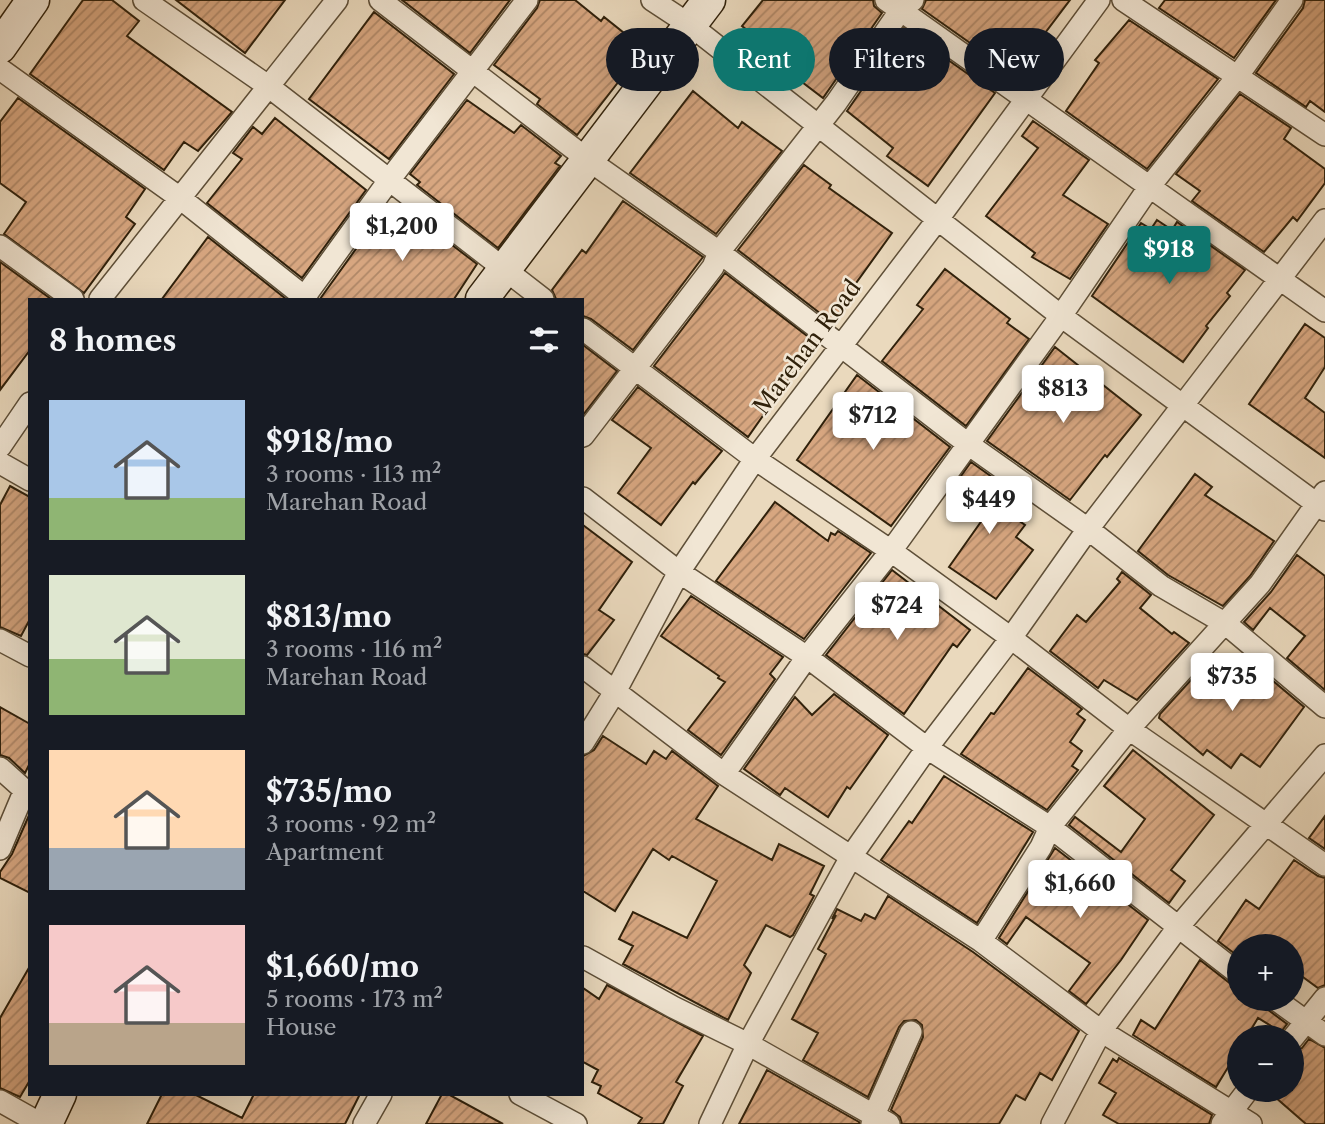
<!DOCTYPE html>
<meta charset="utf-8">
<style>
:root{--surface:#171b24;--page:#20242c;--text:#f1f3f6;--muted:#9ea1a6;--accent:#0f766e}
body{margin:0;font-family:"Libre Caslon Text",serif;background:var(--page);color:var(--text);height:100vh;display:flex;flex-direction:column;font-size:26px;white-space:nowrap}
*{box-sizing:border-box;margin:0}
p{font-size:23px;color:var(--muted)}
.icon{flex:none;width:38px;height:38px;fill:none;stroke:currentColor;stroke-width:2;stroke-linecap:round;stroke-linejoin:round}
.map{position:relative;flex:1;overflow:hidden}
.drawer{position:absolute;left:28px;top:298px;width:556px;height:798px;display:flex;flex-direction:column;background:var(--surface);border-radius:0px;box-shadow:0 7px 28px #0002}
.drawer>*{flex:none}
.banner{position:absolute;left:606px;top:28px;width:614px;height:63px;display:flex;gap:14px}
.controls{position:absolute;left:1227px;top:934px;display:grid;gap:14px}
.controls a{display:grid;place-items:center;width:77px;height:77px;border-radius:50%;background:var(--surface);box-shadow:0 7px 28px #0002;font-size:35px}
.price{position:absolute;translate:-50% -60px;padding:0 16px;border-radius:7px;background:#fff;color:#222;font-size:23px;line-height:46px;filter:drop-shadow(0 2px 4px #0008)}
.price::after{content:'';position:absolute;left:50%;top:42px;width:21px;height:16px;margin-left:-10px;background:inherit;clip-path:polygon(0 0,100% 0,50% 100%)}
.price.active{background:var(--accent);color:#fff}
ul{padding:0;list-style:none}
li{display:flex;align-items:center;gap:21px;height:175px;padding:0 21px}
li span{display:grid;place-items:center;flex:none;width:196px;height:140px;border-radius:0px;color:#555}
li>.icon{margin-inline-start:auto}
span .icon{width:84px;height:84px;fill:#fffc;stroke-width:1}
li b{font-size:30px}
h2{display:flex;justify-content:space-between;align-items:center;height:84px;padding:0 21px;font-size:30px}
.tag{padding:0 24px;border-radius:32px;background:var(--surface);box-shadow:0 7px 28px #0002;font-size:24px;line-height:63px}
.tag.active{background:var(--accent);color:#fff}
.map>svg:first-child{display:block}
</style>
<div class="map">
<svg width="1325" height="1124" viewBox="0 0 1325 1124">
<defs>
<pattern id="building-hatch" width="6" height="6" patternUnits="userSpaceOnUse" patternTransform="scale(1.75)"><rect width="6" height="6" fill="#d7a680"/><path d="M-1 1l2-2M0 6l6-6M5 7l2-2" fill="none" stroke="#af8767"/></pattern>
</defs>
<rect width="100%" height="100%" fill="#ead9bd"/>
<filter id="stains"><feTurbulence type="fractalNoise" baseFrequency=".00286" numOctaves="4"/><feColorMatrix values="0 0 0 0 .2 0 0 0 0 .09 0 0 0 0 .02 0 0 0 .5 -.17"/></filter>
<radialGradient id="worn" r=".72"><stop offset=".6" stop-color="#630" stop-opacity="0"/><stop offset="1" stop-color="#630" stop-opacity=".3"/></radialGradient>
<!-- building -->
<path fill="url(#building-hatch)" stroke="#30210b" stroke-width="2" d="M83 0H112L139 21 127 36 232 112 198 151 184 142 164 170 30 74Z
M176 0H285L245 53Z
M402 0H510L470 53Z
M540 0H575L601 21 604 17 644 49 577 135 537 104 540 99 494 65 537 8Z
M763 0H873L874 6 882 13 823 98 785 69 789 64 742 26Z
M926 0H1070L1014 74 922 9Z
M1165 0H1276L1234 58 1159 8Z
M1305 0H1325V112L1310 101 1306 107 1256 73 1303 8Z
M374 12 454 74 389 159 309 99Z
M1129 20 1218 79 1147 169 1066 111 1099 63 1095 60Z
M904 29 995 93 928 186 887 156 893 148 847 111Z
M693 91 738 128 742 122 782 151 716 234 630 173Z
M1240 94 1291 128 1284 139 1325 169V183L1297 221 1293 217 1264 252 1192 201 1200 191 1176 174Z
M18 98 145 189 126 217 135 224 84 293 4 234 26 202 0 183V122Z
M467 100 514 133 521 125 561 156 555 163 560 166 498 248 417 185 420 182 410 174Z
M275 118 366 190 302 278 207 203 242 159 233 153 253 127 262 134Z
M1033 121 1089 160 1063 195 1108 224 1070 279 1032 257 1035 253 986 216 1038 148 1022 136Z
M804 165 831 185 829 188 892 233 854 286 858 290 834 324 738 250Z
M623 201 703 257 633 350 591 319 583 316V299H556L552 290 582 250 586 253Z
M401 206 477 264 454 299H320L386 207 395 214Z
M1157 220 1172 230 1177 222 1245 270 1227 293 1230 296 1206 326 1208 328 1183 362 1092 296 1141 223 1151 229Z
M208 237 286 299H162Z
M0 262 51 299H30V350L0 390Z
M945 269 1010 319 1007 323 1029 339 966 426 882 361 923 309 917 305Z
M725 273 815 342 748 437 654 366Z
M1305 324 1325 338V367L1305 398 1325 413V458L1249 404Z
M583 345 617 371 583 415Z
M1055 347 1141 415 1107 457 1105 455 1070 500 987 441Z
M857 375 950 447 891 526 797 460Z
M638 387 722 451 695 484 693 482 661 525 618 493 651 448 612 420Z
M971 462 1006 487 994 503 1025 525 1016 537 1033 550 996 599 949 567 985 516 951 490Z
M1195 474 1212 487 1205 495 1274 541 1250 576 1223 606 1168 575 1138 551Z
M10 486 30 497V619L21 636 0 627V505Z
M775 502 828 541 831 533 835 535 838 531 871 553 804 639 716 581Z
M583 525 632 562 599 610 614 620 587 655 583 654Z
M1297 555 1325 576V690L1287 658 1305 636 1270 608 1253 630 1244 622 1271 592Z
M892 570 970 630 957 647 953 644 904 714 826 655Z
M1122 572 1151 595 1140 608 1172 634 1174 632 1189 643 1137 700 1104 680 1098 688 1050 651 1077 615 1086 622 1120 582 1117 579Z
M691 596 783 657 770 674 775 679 721 755 688 730 725 682 718 678 719 676 661 636Z
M1210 659 1234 677 1247 659 1304 707 1260 767 1241 754 1231 768 1207 750 1203 755 1159 718 1160 714Z
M1028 668 1082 709 1077 714 1085 720 1070 742 1082 751 1072 766 1078 770 1047 810 961 754 991 713 994 714Z
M834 694 888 735 850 789 847 787 828 817 785 788 780 795 744 769 795 697 812 715Z
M0 707 30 724V763L25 773 9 758 0 755Z
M603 736 646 764 654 751 666 759 672 751 718 786 696 819 772 860 779 844 824 866 810 894 814 896 793 935 790 937 766 925 744 965 751 973 728 1020 623 964 633 946 619 939 633 912 687 938 717 881 672 856 669 860 653 849 615 911 583 891V756L594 750Z
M1133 750 1214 815 1171 870 1185 881 1169 903 1069 825 1075 817 1121 852 1145 819 1104 786Z
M944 776 1033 832 977 923 881 860 909 821 912 823Z
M30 813V893L0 878V872L12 854Z
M1325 816V849L1309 838Z
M1055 848 1148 920 1121 960 1086 1004 1069 991 1090 963 1026 917 1007 944 999 938Z
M1294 860 1318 876 1325 878V985L1318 988 1292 969V947H1239V957L1218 941 1246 900 1259 909Z
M888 896 973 952 1079 1031 1052 1080 1040 1073 1025 1100 1016 1095 999 1124H902L900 1117 891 1110 923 1037 922 1025 916 1020 904 1021 899 1027 868 1097 803 1060 818 1033 792 1019 826 954 818 949 836 915 832 919 837 909 861 921 865 914 875 919Z
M1200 960 1231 984 1239 987V999H1262L1267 1009 1287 1024 1281 1032 1258 1018 1246 1038H1239V1069L1230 1064 1216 1087 1133 1035 1141 1020 1155 1029Z
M30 966V1080L20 1097 0 1088V1018Z
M607 985 703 1036 676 1082 683 1086 663 1124H638L642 1118 598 1093 601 1086 592 1082 598 1070 583 1062V988L599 999Z
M1309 1039 1325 1048V1124H1306L1267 1090H1292V1052L1302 1048Z
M1119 1058 1212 1115 1209 1124H1119L1103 1115 1116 1093 1099 1083 1113 1059 1117 1062Z
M767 1070 859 1122V1124H739Z
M162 1094H194L242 1118 254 1094H360L345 1124H147Z
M442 1094H448L503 1124H426Z"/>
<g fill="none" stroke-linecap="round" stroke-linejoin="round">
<defs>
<path id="street" d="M144 0 268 86 543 299
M380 0 587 159 719 252 968 444 1088 529 1161 586 1226 624 1325 707
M652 0 690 25 1061 316 1325 510
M886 0 1325 311
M1123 0 1325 135
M0 69 180 198 307 299
M0 246 73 299
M100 299 337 0
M303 299 390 179 527 0
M583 329 755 459 891 551 1011 638 1129 729 1325 865
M583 436 713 267 719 252 836 103 900 11 913 0
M0 447 30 403
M0 463 30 480
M583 498 679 572 807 657 927 748 1050 827 1239 974
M0 640 30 656
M583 667 724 774 981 941 1101 1031 1251 1124
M583 743 616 690 679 572 755 459 938 219 1099 0
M0 768 30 795
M724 774 807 657 891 551 1061 316 1150 186 1237 77 1292 0
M0 849 24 792
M981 941 1041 847 1050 827 1129 729 1260 584 1325 492
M583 957 673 1007 748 1044 889 1124
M1275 999 1325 1035
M1292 1039 1325 998
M520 1094 576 1124
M0 1101 41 1124
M364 1124 381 1094
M710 1124 748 1044 852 855 927 748 1011 638 1088 529 1325 220
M872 1124 874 1115 911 1032
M1052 1124 1101 1031 1179 926 1325 755
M1222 1124 1248 1090"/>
<path id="secondary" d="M0 47 33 0
M482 299 709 0
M46 1124 60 1094"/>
</defs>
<!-- street casing -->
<use href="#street" stroke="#5e4f38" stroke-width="24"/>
<!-- secondary casing -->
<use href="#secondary" stroke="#30210b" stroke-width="35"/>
<!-- street -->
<use href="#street" stroke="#f1e6d4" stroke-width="21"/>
<!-- secondary -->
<use href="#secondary" stroke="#f1e6d4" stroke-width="32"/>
</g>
<g text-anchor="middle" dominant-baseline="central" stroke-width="5" stroke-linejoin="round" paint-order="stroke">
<!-- street labels -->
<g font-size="23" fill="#30210b" stroke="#f1e6d4">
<text transform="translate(807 347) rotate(-53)">Marehan Road</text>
</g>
</g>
<rect width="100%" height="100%" filter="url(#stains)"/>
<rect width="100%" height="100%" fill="url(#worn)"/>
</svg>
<div class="controls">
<a>+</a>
<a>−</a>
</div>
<b class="price" style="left:402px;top:263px">$1,200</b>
<b class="price active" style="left:1169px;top:286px">$918</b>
<b class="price" style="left:1063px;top:425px">$813</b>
<b class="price" style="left:873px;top:452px">$712</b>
<b class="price" style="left:989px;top:536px">$449</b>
<b class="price" style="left:897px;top:642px">$724</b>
<b class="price" style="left:1232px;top:713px">$735</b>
<b class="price" style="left:1080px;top:920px">$1,660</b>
<div class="banner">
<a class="tag">Buy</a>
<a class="tag active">Rent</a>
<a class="tag">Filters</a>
<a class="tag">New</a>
</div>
<section class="drawer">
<h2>8 homes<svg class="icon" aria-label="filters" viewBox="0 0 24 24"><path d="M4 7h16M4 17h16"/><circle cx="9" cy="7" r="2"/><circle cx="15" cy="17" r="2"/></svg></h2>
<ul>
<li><span style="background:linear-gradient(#a9c7e8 70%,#8fb573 0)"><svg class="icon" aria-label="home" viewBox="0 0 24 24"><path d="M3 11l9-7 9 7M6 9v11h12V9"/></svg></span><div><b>$918/mo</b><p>3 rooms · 113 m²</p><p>Marehan Road</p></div></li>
<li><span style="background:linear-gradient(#dfe7d0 60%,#8fb573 0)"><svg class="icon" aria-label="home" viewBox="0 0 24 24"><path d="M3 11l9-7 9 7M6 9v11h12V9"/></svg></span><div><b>$813/mo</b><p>3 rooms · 116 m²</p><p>Marehan Road</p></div></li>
<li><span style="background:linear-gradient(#ffd9b3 70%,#9aa5b1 0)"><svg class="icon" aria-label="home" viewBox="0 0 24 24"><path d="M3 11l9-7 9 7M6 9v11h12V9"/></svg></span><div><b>$735/mo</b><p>3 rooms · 92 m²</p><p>Apartment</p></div></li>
<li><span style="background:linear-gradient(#f6c9c9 70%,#b9a48a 0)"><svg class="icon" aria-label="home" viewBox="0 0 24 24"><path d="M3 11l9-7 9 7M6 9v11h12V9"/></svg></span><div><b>$1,660/mo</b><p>5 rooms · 173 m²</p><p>House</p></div></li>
</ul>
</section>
</div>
